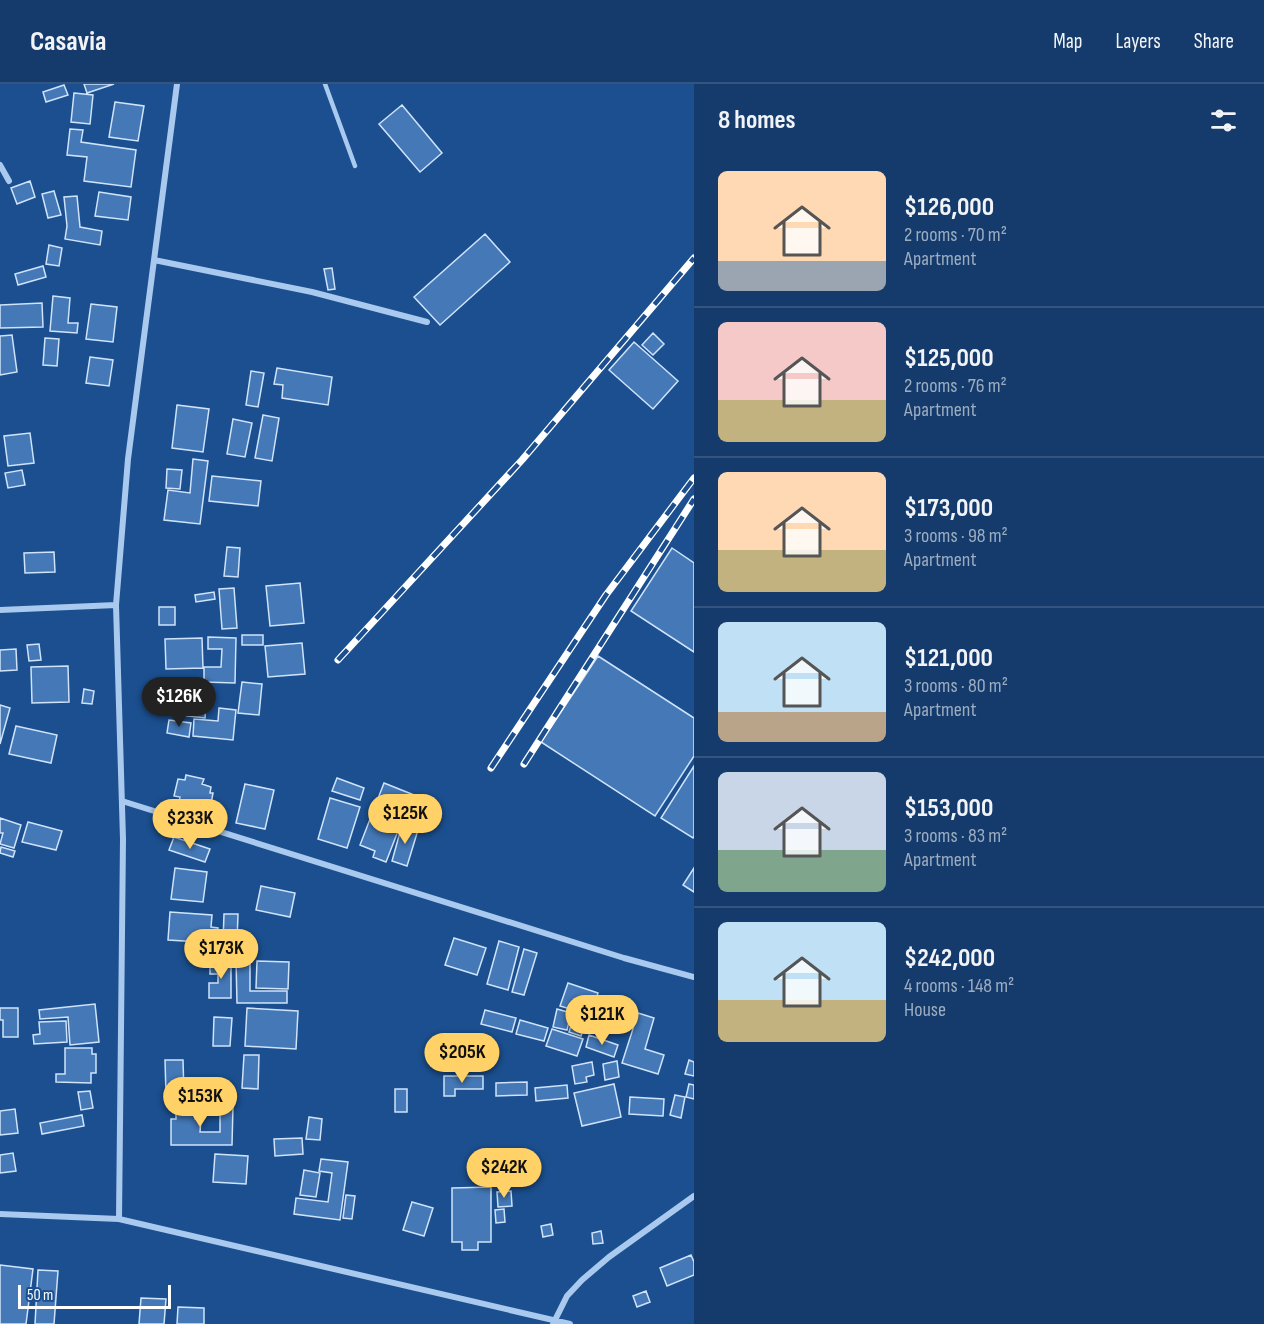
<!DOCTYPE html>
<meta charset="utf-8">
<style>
:root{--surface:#143b6b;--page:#1d4271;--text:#f1f3f6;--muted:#9dadc1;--line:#33557e;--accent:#ffd166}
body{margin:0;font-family:"Sofia Sans Condensed",sans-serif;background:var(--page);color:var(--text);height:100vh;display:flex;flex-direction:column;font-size:22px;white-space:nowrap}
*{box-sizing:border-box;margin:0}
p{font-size:20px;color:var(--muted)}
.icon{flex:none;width:33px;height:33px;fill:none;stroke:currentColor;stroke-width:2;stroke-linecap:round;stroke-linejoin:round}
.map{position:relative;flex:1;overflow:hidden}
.side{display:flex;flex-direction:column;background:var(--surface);width:570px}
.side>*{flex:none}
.scale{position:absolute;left:18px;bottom:15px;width:153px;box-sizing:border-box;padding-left:6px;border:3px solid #fff;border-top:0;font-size:16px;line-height:21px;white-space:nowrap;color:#fff;-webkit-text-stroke:4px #1b4f8f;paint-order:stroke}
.price{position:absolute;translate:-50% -51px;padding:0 14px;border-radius:21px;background:var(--accent);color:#111;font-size:20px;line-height:39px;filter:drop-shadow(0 2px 3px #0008)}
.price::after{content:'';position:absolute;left:50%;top:36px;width:18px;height:14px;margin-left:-9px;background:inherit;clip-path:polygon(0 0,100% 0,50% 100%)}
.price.current{background:#222;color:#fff}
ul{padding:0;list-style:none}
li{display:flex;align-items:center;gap:18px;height:150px;padding:0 24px}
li+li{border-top:2px solid var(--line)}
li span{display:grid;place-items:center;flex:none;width:168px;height:120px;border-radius:9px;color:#555}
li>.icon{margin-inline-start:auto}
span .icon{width:72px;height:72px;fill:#fffc;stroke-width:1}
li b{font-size:26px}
h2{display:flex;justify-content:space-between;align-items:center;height:72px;padding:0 24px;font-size:26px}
header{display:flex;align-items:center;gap:36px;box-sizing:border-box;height:84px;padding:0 30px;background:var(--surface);border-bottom:2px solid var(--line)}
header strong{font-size:28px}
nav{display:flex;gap:33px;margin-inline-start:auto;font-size:21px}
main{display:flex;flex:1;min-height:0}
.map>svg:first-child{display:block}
</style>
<header>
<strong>Casavia</strong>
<nav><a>Map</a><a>Layers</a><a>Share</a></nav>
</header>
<main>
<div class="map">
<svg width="694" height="1240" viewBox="0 0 694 1240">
<rect width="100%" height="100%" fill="#1b4f8f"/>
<!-- building -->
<path fill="#4478b7" stroke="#cfe3fa" stroke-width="1.5" d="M84 0H114L87 9Z
M64 1 68 11 46 18 43 8Z
M74 9 93 11 90 40 71 38Z
M115 18 144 22 138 57 109 53Z
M402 21 442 69 420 88 379 40Z
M70 45 83 46 81 58 136 66 131 103 84 97 87 73 67 71Z
M30 97 35 113 17 120 11 104Z
M54 107 61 131 48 134 42 110Z
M99 108 131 113 128 136 95 132Z
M77 112 80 143 102 147 100 161 65 155 67 142 64 113Z
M485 150 510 178 440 241 414 213Z
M49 161 62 164 59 182 46 180Z
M43 182 46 193 18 201 15 190Z
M332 184 335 205 328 206 324 185Z
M53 212 70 214 68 239H78L77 249 50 247Z
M42 219 43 243 0 244V221Z
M91 220 117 223 113 258 86 255Z
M653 249 664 260 653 271 642 261Z
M12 251 17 288 0 291V252Z
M45 254 59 255 57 282 43 281Z
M634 258 678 297 653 325 609 286Z
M90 273 113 276 109 302 86 299Z
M277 284 332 293 328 321 282 314 283 301 274 300Z
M251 287 264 289 258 323 246 321Z
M177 321 209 325 203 368 172 364Z
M263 331 279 334 272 377 255 374Z
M233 335 252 339 245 373 227 370Z
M30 349 34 379 8 382 4 352Z
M193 375 208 377 200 440 164 436 168 406 190 409Z
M167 385 182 386 180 405 166 404Z
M22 386 25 401 8 404 5 389Z
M212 392 261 397 258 422 209 417Z
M227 463 240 464 238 493 224 492Z
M672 464 694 479V568L631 527Z
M54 468 55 488 25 489 24 469Z
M300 499 304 539 270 542 266 502Z
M234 504 237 544 222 545 219 505Z
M214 508 215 515 196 518 195 511Z
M159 523H175V541H159Z
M242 551H263V561H242Z
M208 553 236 554 235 599 204 598V583H221L222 565H208Z
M202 554 203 584 166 585 165 555Z
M302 559 305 590 268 593 265 562Z
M39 560 41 576 29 577 27 561Z
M16 565 17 586 0 587V566Z
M598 572 694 634V672L655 732 541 658Z
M68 582 69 618 32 619 31 583Z
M242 598 262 600 259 631 238 629Z
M84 605 94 607 92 620 82 619Z
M169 605 201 608 200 617 206 618 205 634 161 629 163 613 168 614Z
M0 621 10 624 0 660Z
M219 624 236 626 233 656 193 652 194 635 218 637Z
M169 636 191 639 189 653 167 649Z
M16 642 57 651 51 679 9 670Z
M694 682V752L693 754 661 734Z
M186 691 204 695 202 700 211 703 210 709H213L211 720 202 718 200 724 179 719 180 713 174 712 178 695 185 696Z
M337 694 364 704 360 716 332 707Z
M384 699 414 711 408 725 387 718 386 721 405 729 386 778 373 773 375 767 360 761Z
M245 700 274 706 265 745 236 739Z
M330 714 360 723 347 764 318 755Z
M411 724 416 726 410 738 405 736Z
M0 734 21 741 14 764 0 760 3 749H0Z
M28 738 62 747 56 766 22 758Z
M402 741 418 746 407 782 392 777Z
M174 753 210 765 205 778 169 766Z
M1 763 15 767 13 773 0 769Z
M175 784 207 788 203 818 171 815Z
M694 784V808L683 801Z
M261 802 295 809 290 833 256 826Z
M170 828 212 831 211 843 218 844 217 859 168 856Z
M224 830H238L237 858H223Z
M454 854 486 864 477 891 445 881Z
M499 857 519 863 508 906 487 900Z
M524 865 537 869 524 911 512 908Z
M250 875V907H287V919H237L236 876Z
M231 877V914H209V899H218V890H210V878Z
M257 877 289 878 288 905 256 904Z
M568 899 598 909 591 931 560 922Z
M95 920 99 958 70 961 68 933 40 935 39 926Z
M0 924H18V953H3V936H0Z
M247 924 298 927 296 965 245 962Z
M557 925 571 929 567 946 553 943Z
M485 926 516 934 512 948 481 940Z
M638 929 654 934 645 965 664 971 658 990 622 979Z
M574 931 587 935 581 952 569 948Z
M214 933 232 934 230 962H213Z
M520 936 548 944 544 957 516 950Z
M66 937 67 958 34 960 33 951 40 950 39 938Z
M552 945 583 955 577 972 546 962Z
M589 951 618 961 614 973 586 963Z
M65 964H92V970H96V989H91V999L56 998V990H65Z
M244 971H259L258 1005 242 1004Z
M165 976H183L184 1010H166Z
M689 976 694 978V992L685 990Z
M617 977 619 993 605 996 603 980Z
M592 978 594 991 586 993 587 998 575 1000 572 982Z
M444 992H483V1005H455V1012H444Z
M527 998V1011L496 1012V999Z
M614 1000 621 1033 582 1042 574 1009Z
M689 1000 694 1001V1015L686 1013Z
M567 1001 568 1014 536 1017 535 1004Z
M395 1005H407V1028H395Z
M90 1007 93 1024 81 1026 78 1008Z
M675 1011 685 1013 681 1034 670 1031Z
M630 1013 664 1015 663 1032 629 1030Z
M219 1020 220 1027 206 1028 205 1021Z
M176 1021H195V1035H201L200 1048H220V1022H233L232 1061H171V1035H176Z
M15 1025 18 1049 0 1051V1027Z
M82 1031 84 1042 42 1050 40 1039Z
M309 1033 322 1035 320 1056 306 1055Z
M302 1054 303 1070 275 1072 274 1055Z
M13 1069 16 1087 0 1089V1071Z
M215 1070 248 1072 246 1100 213 1098Z
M321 1075 348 1078 340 1136 294 1130 296 1114 328 1118 332 1089 319 1087Z
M304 1086 320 1089 316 1113 300 1111Z
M491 1103V1158H478V1166H462V1158H452V1104Z
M511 1107 512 1122 498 1123 497 1108Z
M346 1111 355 1112 352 1135 343 1134Z
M412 1118 433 1124 424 1152 403 1146Z
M504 1125 505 1138 496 1139 495 1126Z
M551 1140 553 1151 543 1153 541 1142Z
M601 1147 603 1159 593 1160 592 1149Z
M691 1171 694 1178V1191L667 1202 660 1184Z
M0 1181 33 1185 26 1240H0Z
M38 1186 58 1187 54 1240H35Z
M646 1207 650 1218 637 1223 633 1212Z
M141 1214 166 1215 164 1240H139Z
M178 1223 204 1224V1240H177Z"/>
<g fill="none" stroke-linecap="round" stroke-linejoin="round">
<!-- lane -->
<path stroke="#a9c9ee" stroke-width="4.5" d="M325 0 355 82"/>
<!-- street -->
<path stroke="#a9c9ee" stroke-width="6" d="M0 81 9 97
M154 176 312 208 427 238
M0 526 116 521
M122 717 624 874 694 893
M0 1130 119 1135 570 1240
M119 1135 123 755 116 521 128 375 177 0
M553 1240 567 1212 582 1196 609 1173 694 1112"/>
<defs>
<path id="rail" d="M338 576 522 376 694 174
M524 680 694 415
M491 684 606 511 694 394"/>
</defs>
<!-- rail casing -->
<use href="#rail" stroke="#fff" stroke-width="7"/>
<!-- rail -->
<use href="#rail" stroke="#1b4f8f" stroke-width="4.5" stroke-dasharray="14" stroke-linecap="butt"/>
</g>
</svg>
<div class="scale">50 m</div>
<b class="price current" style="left:179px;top:644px">$126K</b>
<b class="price" style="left:405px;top:761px">$125K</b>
<b class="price" style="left:190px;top:766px">$233K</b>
<b class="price" style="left:221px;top:896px">$173K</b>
<b class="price" style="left:602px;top:962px">$121K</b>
<b class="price" style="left:462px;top:1000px">$205K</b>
<b class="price" style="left:200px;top:1044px">$153K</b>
<b class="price" style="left:504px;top:1115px">$242K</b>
</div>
<section class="side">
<h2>8 homes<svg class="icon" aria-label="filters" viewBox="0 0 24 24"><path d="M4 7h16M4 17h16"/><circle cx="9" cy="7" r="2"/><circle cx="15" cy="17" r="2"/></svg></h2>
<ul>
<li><span style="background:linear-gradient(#ffd9b3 75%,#9aa5b1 0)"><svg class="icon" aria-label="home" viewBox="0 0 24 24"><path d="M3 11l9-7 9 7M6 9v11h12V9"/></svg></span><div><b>$126,000</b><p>2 rooms · 70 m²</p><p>Apartment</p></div></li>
<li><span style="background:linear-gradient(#f6c9c9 65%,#c2b280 0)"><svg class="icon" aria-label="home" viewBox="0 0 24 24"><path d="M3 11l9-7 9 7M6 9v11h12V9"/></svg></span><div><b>$125,000</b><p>2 rooms · 76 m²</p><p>Apartment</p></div></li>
<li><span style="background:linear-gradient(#ffd9b3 65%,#c2b280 0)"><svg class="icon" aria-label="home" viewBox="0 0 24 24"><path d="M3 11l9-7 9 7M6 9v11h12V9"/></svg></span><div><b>$173,000</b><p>3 rooms · 98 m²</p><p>Apartment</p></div></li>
<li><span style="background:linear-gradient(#bfe0f5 75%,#b9a48a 0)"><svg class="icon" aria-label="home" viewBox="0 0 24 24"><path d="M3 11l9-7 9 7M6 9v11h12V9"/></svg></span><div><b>$121,000</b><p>3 rooms · 80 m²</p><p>Apartment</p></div></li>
<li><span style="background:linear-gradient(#c9d6e8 65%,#7fa58c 0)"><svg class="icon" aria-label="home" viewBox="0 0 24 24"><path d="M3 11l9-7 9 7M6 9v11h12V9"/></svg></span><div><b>$153,000</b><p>3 rooms · 83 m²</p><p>Apartment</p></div></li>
<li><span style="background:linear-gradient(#bfe0f5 65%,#c2b280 0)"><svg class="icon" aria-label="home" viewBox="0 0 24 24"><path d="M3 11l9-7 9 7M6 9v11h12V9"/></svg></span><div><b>$242,000</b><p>4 rooms · 148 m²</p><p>House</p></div></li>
</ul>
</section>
</main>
